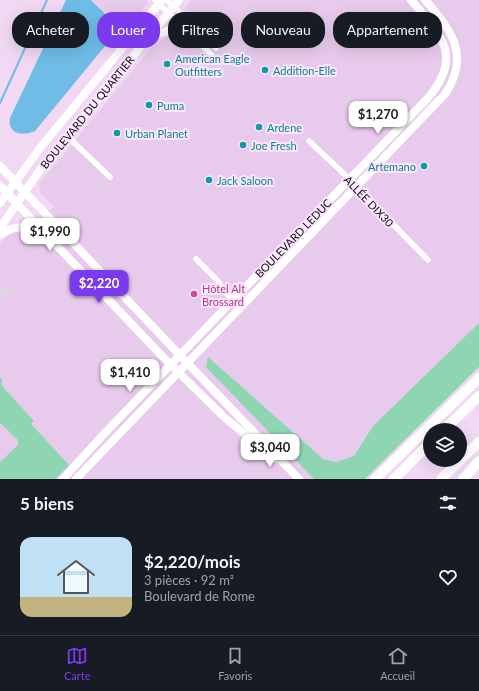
<!DOCTYPE html>
<html lang="fr">
<meta charset="utf-8">
<style>
:root{--surface:#171b24;--page:#242831;--text:#f1f3f6;--muted:#9ea1a6;--line:#363941;--accent:#7c3aed}
body{margin:0;font-family:Lato,sans-serif;background:var(--page);color:var(--text);height:100vh;display:flex;flex-direction:column;font-size:15px;white-space:nowrap}
*{box-sizing:border-box;margin:0}
p{font-size:13px;color:var(--muted)}
.icon{flex:none;width:22px;height:22px;fill:none;stroke:currentColor;stroke-width:2;stroke-linecap:round;stroke-linejoin:round}
.map{position:relative;height:479px;overflow:hidden}
.panel{display:flex;flex-direction:column;background:var(--surface);flex:1}
.panel>*{flex:none}
.top-card{position:absolute;left:12px;top:12px;width:455px;height:36px;display:flex;gap:8px}
.controls{position:absolute;left:423px;top:423px;display:grid;gap:8px}
.controls a{display:grid;place-items:center;width:44px;height:44px;border-radius:50%;background:var(--surface);box-shadow:0 4px 16px #0002;font-size:20px}
.price{position:absolute;translate:-50% -34px;padding:0 9px;border-radius:8px;background:#fff;color:#222;font-size:13px;line-height:26px;filter:drop-shadow(0 1px 2px #0008)}
.price::after{content:'';position:absolute;left:50%;top:24px;width:12px;height:9px;margin-left:-6px;background:inherit;clip-path:polygon(0 0,100% 0,50% 100%)}
.price.current{background:var(--accent);color:#fff}
ul{padding:0;list-style:none}
li{display:flex;align-items:center;gap:12px;height:100px;padding:0 20px}
li+li{border-top:1px solid var(--line)}
li span{display:grid;place-items:center;flex:none;width:112px;height:80px;border-radius:12px;color:#555}
li>.icon{margin-inline-start:auto}
span .icon{width:48px;height:48px;fill:#fffc;stroke-width:1}
li b{font-size:17px}
h2{display:flex;justify-content:space-between;align-items:center;height:48px;padding:0 20px;font-size:17px}
.tag{padding:0 14px;border-radius:16px;background:var(--surface);box-shadow:0 4px 16px #0002;font-size:14px;line-height:36px}
.tag.current{background:var(--accent);color:#fff}
.tab-bar{display:flex;justify-content:space-around;align-items:center;height:56px;border-top:1px solid var(--line);background:var(--surface);font-size:11px;color:var(--muted)}
.tab-bar a{display:grid;justify-items:center;gap:2px}
.tab-bar .current{color:var(--accent)}
.map>svg:first-child{display:block}
</style>
<div class="map">
<svg width="479" height="479" viewBox="0 0 479 479">
<rect width="100%" height="100%" fill="#f1d8f3"/>
<!-- built -->
<path fill="#e8cbec" d="M93 0H146L148 3 125 31Z
M191 0H479V346L334 479H0V244L7 236 14 232 25 231 54 207 40 193 39 184 152 47 166 37 176 36 184 42 200 24 185 8Z"/>
<!-- education -->
<path fill="#e1d2e5" d="M0 283 12 289 7 300 0 296Z"/>
<!-- green -->
<path fill="#8ed6b2" d="M304 17 313 25 307 29 304 27V24H302Z
M479 323V367L365 479H314L206 367 208 357 323 459 336 462 354 456 373 426Z
M0 378H2V386L34 421 31 424 69 465 55 479H0V462L18 445V440L0 423Z"/>
<!-- water -->
<path fill="#6fbde7" d="M66 0H91L120 28 35 131C24 136 7 135 10 118Z"/>
<g fill="none" stroke-linecap="round" stroke-linejoin="round">
<!-- stream -->
<path stroke="#6fbde7" stroke-width="2" d="M0 103 47 0"/>
<!-- street -->
<path stroke="#fff" stroke-width="5.5" d="M155 0 212 55
M167 0 216 48
M67 136 110 177
M309 141 341 171 428 260
M196 259 218 281 224 291 233 300"/>
<!-- secondary -->
<path stroke="#fff" stroke-width="8" d="M149 37 170 30 189 33
M0 166 194 370 299 479
M0 186 163 357 224 417 275 459
M0 203 40 148 162 0
M0 228 40 170 179 0
M0 235C17 223 26 227 44 233
M63 479 103 435 427 99C464 57 442 35 411 0
M76 479 445 94C471 56 451 29 425 0"/>
<!-- highway -->
<path stroke="#fff" stroke-width="10" d="M444 430 479 396
M375 479 479 378
M394 479 430 443
M441 479 479 442
M463 479 479 461"/>
</g>
<!-- markers -->
<g fill="#0f9aa8" stroke="#fbe7fd" stroke-width="1.5">
<circle cx="167" cy="64" r="4"/>
<circle cx="265" cy="70" r="4"/>
<circle cx="149" cy="105" r="4"/>
<circle cx="259" cy="127" r="4"/>
<circle cx="117" cy="133" r="4"/>
<circle cx="243" cy="145" r="4"/>
<circle cx="424" cy="166" r="4"/>
<circle cx="209" cy="180" r="4"/>
</g>
<circle fill="#d1479c" stroke="#fbe7fd" stroke-width="1.5" cx="194" cy="294" r="4"/>
<g text-anchor="middle" dominant-baseline="central" stroke-width="4" stroke-linejoin="round" paint-order="stroke">
<!-- culture labels -->
<g font-size="11" fill="#0d838f" stroke="#fbe7fd" text-anchor="start">
<text x="175" y="58">American Eagle<tspan x="175" dy="13">Outfitters</tspan></text>
<text x="273" y="70">Addition-Elle</text>
<text x="157" y="105">Puma</text>
<text x="267" y="127">Ardene</text>
<text x="125" y="133">Urban Planet</text>
<text x="251" y="145">Joe Fresh</text>
<text x="416" y="166" text-anchor="end">Artemano</text>
<text x="217" y="180">Jack Saloon</text>
</g>
<!-- street labels -->
<g font-size="11" fill="#120a13" stroke="#fbe7fd">
<text transform="translate(87 112) rotate(-51)">BOULEVARD DU QUARTIER</text>
<text transform="translate(369 201) rotate(46)">ALLÉE DIX30</text>
<text transform="translate(293 238) rotate(-46)">BOULEVARD LEDUC</text>
</g>
<!-- hotel labels -->
<g font-size="11" fill="#b23c85" stroke="#fbe7fd" text-anchor="start">
<text x="202" y="288">Hôtel Alt<tspan x="202" dy="13">Brossard</tspan></text>
</g>
</g>
</svg>
<div class="controls">
<a><svg class="icon" aria-label="layers" viewBox="0 0 24 24"><path d="M12 4l9 5-9 5-9-5zM3 14l9 5 9-5"/></svg></a>
</div>
<b class="price" style="left:378px;top:135px">$1,270</b>
<b class="price" style="left:50px;top:252px">$1,990</b>
<b class="price current" style="left:99px;top:304px">$2,220</b>
<b class="price" style="left:130px;top:393px">$1,410</b>
<b class="price" style="left:270px;top:468px">$3,040</b>
<div class="top-card">
<a class="tag">Acheter</a>
<a class="tag current">Louer</a>
<a class="tag">Filtres</a>
<a class="tag">Nouveau</a>
<a class="tag">Appartement</a>
</div>
</div>
<section class="panel">
<h2>5 biens<svg class="icon" aria-label="filters" viewBox="0 0 24 24"><path d="M4 7h16M4 17h16"/><circle cx="9" cy="7" r="2"/><circle cx="15" cy="17" r="2"/></svg></h2>
<ul>
<li><span style="background:linear-gradient(#bfe0f5 75%,#c2b280 0)"><svg class="icon" aria-label="home" viewBox="0 0 24 24"><path d="M3 11l9-7 9 7M6 9v11h12V9"/></svg></span><div><b>$2,220/mois</b><p>3 pièces · 92 m²</p><p>Boulevard de Rome</p></div><svg class="icon" aria-label="heart" viewBox="0 0 24 24"><path d="M12 20l-8-8c-3-5 5-10 8-4 3-6 11-1 8 4z"/></svg></li>
</ul>
</section>
<nav class="tab-bar">
<a class="current"><svg class="icon" aria-label="map" viewBox="0 0 24 24"><path d="M3 6l6-2 6 2 6-2v14l-6 2-6-2-6 2zM9 4v14M15 6v14"/></svg>Carte</a>
<a><svg class="icon" aria-label="saved" viewBox="0 0 24 24"><path d="M7 4h10v16l-5-4-5 4z"/></svg>Favoris</a>
<a><svg class="icon" aria-label="home" viewBox="0 0 24 24"><path d="M3 11l9-7 9 7M6 9v11h12V9"/></svg>Accueil</a>
</nav>
